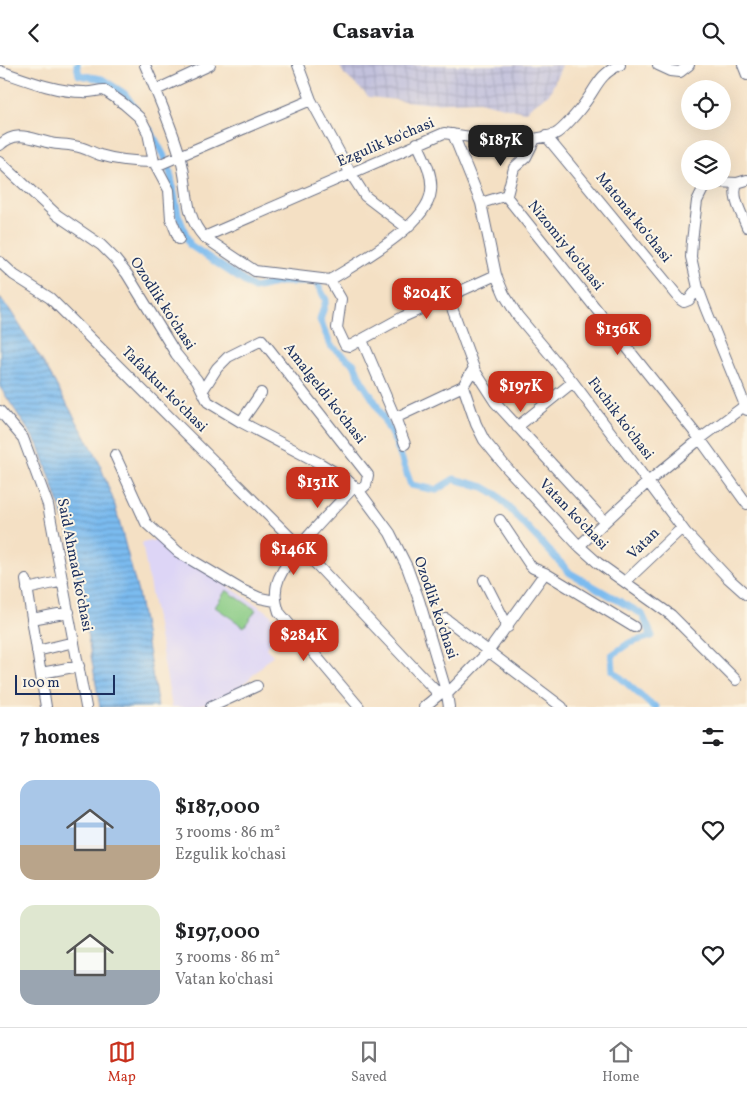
<!DOCTYPE html>
<meta charset="utf-8">
<style>
:root{--surface:#fff;--page:#f6f6f6;--text:#202124;--muted:#757577;--line:#e0e0e0;--accent:#c8321e}
body{margin:0;font-family:Vollkorn,serif;background:var(--page);color:var(--text);height:100vh;display:flex;flex-direction:column;font-size:19px;white-space:nowrap}
*{box-sizing:border-box;margin:0}
p{font-size:16px;color:var(--muted)}
.icon{flex:none;width:28px;height:28px;fill:none;stroke:currentColor;stroke-width:2;stroke-linecap:round;stroke-linejoin:round}
.map{position:relative;height:642px;overflow:hidden}
.drawer{display:flex;flex-direction:column;background:var(--surface);flex:1}
.drawer>*{flex:none}
.fabs{position:absolute;left:681px;top:15px;display:grid;gap:10px}
.fabs a{display:grid;place-items:center;width:50px;height:50px;border-radius:50%;background:var(--surface);box-shadow:0 5px 20px #0002;font-size:25px}
.scale{position:absolute;left:15px;bottom:12px;width:100px;box-sizing:border-box;padding-left:5px;border:2px solid #1b2f5e;border-top:0;font-size:14px;line-height:18px;white-space:nowrap;color:#1b2f5e;-webkit-text-stroke:4px #fcf5e5;paint-order:stroke}
.price{position:absolute;translate:-50% -42px;padding:0 11px;border-radius:10px;background:var(--accent);color:#fff;font-size:16px;line-height:32px;filter:drop-shadow(0 1px 2px #0008)}
.price::after{content:'';position:absolute;left:50%;top:30px;width:15px;height:11px;margin-left:-8px;background:inherit;clip-path:polygon(0 0,100% 0,50% 100%)}
.price.current{background:#222;color:#fff}
ul{padding:0;list-style:none}
li{display:flex;align-items:center;gap:15px;height:125px;padding:0 20px}
li span{display:grid;place-items:center;flex:none;width:140px;height:100px;border-radius:15px;color:#555}
li>.icon{margin-inline-start:auto}
span .icon{width:60px;height:60px;fill:#fffc;stroke-width:1}
li b{font-size:21px}
h2{display:flex;justify-content:space-between;align-items:center;height:60px;padding:0 20px;font-size:21px}
header{display:flex;justify-content:space-between;align-items:center;height:65px;padding:0 20px;background:var(--surface);font-size:22px;font-weight:800}
.dock{display:flex;justify-content:space-around;align-items:center;height:70px;border-top:1px solid var(--line);background:var(--surface);font-size:14px;color:var(--muted)}
.dock a{display:grid;justify-items:center;gap:2px}
.dock .current{color:var(--accent)}
.map>svg:first-child{display:block}
</style>
<header><svg class="icon" aria-label="back" viewBox="0 0 24 24"><path d="M15 5l-7 7 7 7"/></svg>Casavia<svg class="icon" aria-label="search" viewBox="0 0 24 24"><circle cx="10" cy="10" r="6"/><path d="M15 15l6 6"/></svg></header>
<div class="map">
<svg width="747" height="642" viewBox="0 0 747 642">
<defs>
<pattern id="industrial-grid" width="8" height="8" patternUnits="userSpaceOnUse" patternTransform="scale(1.25)"><rect width="8" height="8" fill="#c2c1dc"/><path d="M0 4h8M4 0v8" fill="none" stroke="#a6a6bf"/></pattern>
<pattern id="water-rules" width="6" height="5" patternUnits="userSpaceOnUse" patternTransform="scale(1.25)"><rect width="6" height="5" fill="#7bbbef"/><path d="M0 2.5h6" fill="none" stroke="#6498c5"/></pattern>
</defs>
<rect width="100%" height="100%" fill="#fcf5e5"/>
<filter id="ink" filterUnits="userSpaceOnUse"><feTurbulence type="fractalNoise" baseFrequency=".02" numOctaves="2"/><feDisplacementMap in="SourceGraphic" scale="10" xChannelSelector="R" yChannelSelector="G"/><feConvolveMatrix kernelMatrix="1 2 1 2 8 2 1 2 1" color-interpolation-filters="sRGB"/></filter>
<filter id="wash" filterUnits="userSpaceOnUse"><feTurbulence type="fractalNoise" baseFrequency=".0096" numOctaves="4" result="noise"/><feDisplacementMap in="SourceGraphic" scale="20" xChannelSelector="R" yChannelSelector="G"/><feGaussianBlur stdDeviation="1.12" result="paint"/><feColorMatrix in="noise" values="0 0 0 0 0 0 0 0 0 0 0 0 0 0 0 0 0 1.4 0 .05"/><feComposite in="paint" operator="in"/></filter>
<g filter="url(#wash)">
<rect width="100%" height="100%" fill="#f4e0c4"/>
<!-- built -->
<path fill="#ddd5f6" d="M156 475 268 547 283 564 266 583 273 590 229 634 187 642H172L142 478Z"/>
<!-- industrial -->
<path fill="url(#industrial-grid)" d="M339 0H562L550 28 524 47 479 36 423 38 369 32 344 9Z"/>
<!-- pitch -->
<path fill="#88cb84" stroke="#527d71" d="M226 525 256 545 244 562 215 542Z"/>
<!-- water -->
<path fill="url(#water-rules)" stroke="#4b75a6" d="M0 233 10 245 46 302 97 392 114 437 138 528 158 642H100L79 522 68 465 40 383 0 322Z"/>
<g fill="none" stroke-linecap="round" stroke-linejoin="round">
<!-- canal -->
<path stroke="#7bbbef" stroke-width="7" d="M77 0 79 10 102 14 125 29 137 46
M150 65 165 93
M169 102 178 149 190 180 254 223 280 217H316L326 235 320 255 331 281 354 299 361 315 375 337 396 378 411 420 436 425 454 414 484 422 496 429 570 508 642 549 652 571 629 578 612 590 613 606 650 639 656 642"/>
</g>
</g>
<g filter="url(#ink)">
<g fill="none" stroke-linecap="round" stroke-linejoin="round">
<defs>
<path id="minor" d="M145 0C158 30 171 60 180 91 189 118 183 150 204 172L255 206 330 215
M298 0 311 35 351 109 365 131 407 163
M658 0 671 6 680 7 689 0
M743 0 747 10
M0 6C26 15 56 27 84 27 91 28 97 25 104 25L124 39 139 52 143 58 148 68 154 97 169 125 171 154 179 174
M156 25 210 0
M453 69 481 138 496 210 504 229 517 250 573 317 686 468 728 513 747 530
M546 71 681 235 684 237 689 235 698 223
M0 80C17 64 32 74 51 78 59 80 67 79 74 81 84 82 91 87 100 90 117 95 136 97 154 97
M0 97 57 150 101 180 115 194 127 209 176 289 197 315 208 337 241 357 321 399 346 414 359 426 390 468 407 502 419 535 447 629 449 642
M156 101 311 35
M747 115 737 118C731 132 742 149 747 162
M737 118 716 117 705 120 697 136 692 176 691 192 698 223 705 242 747 345
M506 131 700 374 747 439
M481 138 507 130 514 103 526 92 535 74
M204 172 444 68C474 73 526 80 555 69 562 66 579 46 584 39 597 22 599 9 620 0
M0 197 14 210 50 233 300 482 431 621 435 625 447 629
M330 215 341 234 337 263 345 280 350 281 403 252 496 210
M330 215C357 198 428 160 431 126 433 109 424 93 417 78
M448 232 475 306 495 337 605 457
M362 275 396 355 405 379
M463 321 476 359 484 375 506 402 579 481 598 498 671 550 736 615
M203 325 217 303 228 292 262 275 368 410 366 420 359 426
M0 346 23 373 48 440 86 642
M395 353 463 321 474 303
M241 357 261 328
M517 362 573 317
M115 390 146 458 178 487 242 525 260 533 275 536
M354 422C332 446 292 484 279 513 274 525 275 535 279 547L359 642
M500 455 530 500 533 503 545 508 634 562
M579 481 649 416 700 374 747 339
M26 515 46 642
M484 515 508 562
M625 517 682 463
M27 524 63 516
M32 554 69 547
M446 554 562 642
M37 586 74 577
M41 608 79 601
M447 629 488 587 545 508
M211 642 257 621
M424 642 441 628"/>
</defs>
<!-- minor casing -->
<use href="#minor" stroke="#676d82" stroke-width="12"/>
<!-- minor -->
<use href="#minor" stroke="#fff" stroke-width="10"/>
</g>
</g>
<g text-anchor="middle" dominant-baseline="central" stroke-width="4" stroke-linejoin="round" paint-order="stroke">
<!-- street labels -->
<g font-size="15" fill="#1b2f5e" stroke="#fcf5e5">
<text transform="translate(386 78) rotate(-23)">Ezgulik ko'chasi</text>
<text transform="translate(633 153) rotate(51)">Matonat ko‘chasi</text>
<text transform="translate(565 181) rotate(51)">Nizomiy ko'chasi</text>
<text transform="translate(162 239) rotate(57)">Ozodlik ko‘chasi</text>
<text transform="translate(164 325) rotate(45)">Tafakkur ko‘chasi</text>
<text transform="translate(324 329) rotate(52)">Amalgeldi ko‘chasi</text>
<text transform="translate(620 354) rotate(53)">Fuchik ko'chasi</text>
<text transform="translate(573 450) rotate(46)">Vatan ko'chasi</text>
<text transform="translate(644 479) rotate(-44)">Vatan</text>
<text transform="translate(74 500) rotate(79)">Said Ahmad ko‘chasi</text>
<text transform="translate(435 543) rotate(71)">Ozodlik ko‘chasi</text>
</g>
</g>
</svg>
<div class="fabs">
<a><svg class="icon" aria-label="locate" viewBox="0 0 24 24"><circle cx="12" cy="12" r="6"/><path d="M12 2v4M12 18v4M2 12h4M18 12h4"/></svg></a>
<a><svg class="icon" aria-label="layers" viewBox="0 0 24 24"><path d="M12 4l9 5-9 5-9-5zM3 14l9 5 9-5"/></svg></a>
</div>
<div class="scale">100 m</div>
<b class="price current" style="left:501px;top:102px">$187K</b>
<b class="price" style="left:427px;top:255px">$204K</b>
<b class="price" style="left:618px;top:291px">$136K</b>
<b class="price" style="left:521px;top:348px">$197K</b>
<b class="price" style="left:318px;top:444px">$131K</b>
<b class="price" style="left:294px;top:511px">$146K</b>
<b class="price" style="left:304px;top:597px">$284K</b>
</div>
<section class="drawer">
<h2>7 homes<svg class="icon" aria-label="filters" viewBox="0 0 24 24"><path d="M4 7h16M4 17h16"/><circle cx="9" cy="7" r="2"/><circle cx="15" cy="17" r="2"/></svg></h2>
<ul>
<li><span style="background:linear-gradient(#a9c7e8 65%,#b9a48a 0)"><svg class="icon" aria-label="home" viewBox="0 0 24 24"><path d="M3 11l9-7 9 7M6 9v11h12V9"/></svg></span><div><b>$187,000</b><p>3 rooms · 86 m²</p><p>Ezgulik ko'chasi</p></div><svg class="icon" aria-label="heart" viewBox="0 0 24 24"><path d="M12 20l-8-8c-3-5 5-10 8-4 3-6 11-1 8 4z"/></svg></li>
<li><span style="background:linear-gradient(#dfe7d0 65%,#9aa5b1 0)"><svg class="icon" aria-label="home" viewBox="0 0 24 24"><path d="M3 11l9-7 9 7M6 9v11h12V9"/></svg></span><div><b>$197,000</b><p>3 rooms · 86 m²</p><p>Vatan ko'chasi</p></div><svg class="icon" aria-label="heart" viewBox="0 0 24 24"><path d="M12 20l-8-8c-3-5 5-10 8-4 3-6 11-1 8 4z"/></svg></li>
</ul>
</section>
<nav class="dock">
<a class="current"><svg class="icon" aria-label="map" viewBox="0 0 24 24"><path d="M3 6l6-2 6 2 6-2v14l-6 2-6-2-6 2zM9 4v14M15 6v14"/></svg>Map</a>
<a><svg class="icon" aria-label="saved" viewBox="0 0 24 24"><path d="M7 4h10v16l-5-4-5 4z"/></svg>Saved</a>
<a><svg class="icon" aria-label="home" viewBox="0 0 24 24"><path d="M3 11l9-7 9 7M6 9v11h12V9"/></svg>Home</a>
</nav>
